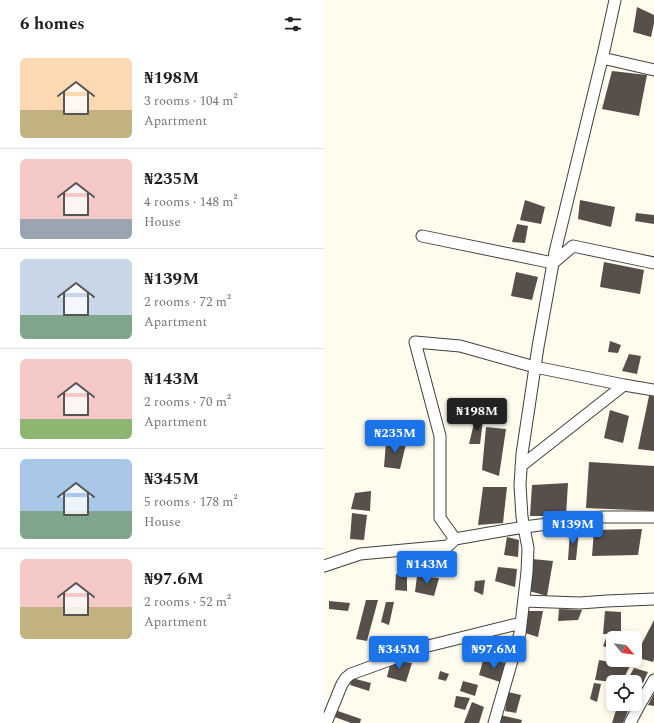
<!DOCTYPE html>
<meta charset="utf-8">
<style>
:root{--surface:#fff;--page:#f2f2f2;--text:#202124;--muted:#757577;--line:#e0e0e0;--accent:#1a73e8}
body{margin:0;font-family:Spectral,serif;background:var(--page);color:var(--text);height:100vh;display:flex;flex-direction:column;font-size:15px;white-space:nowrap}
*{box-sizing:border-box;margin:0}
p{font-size:13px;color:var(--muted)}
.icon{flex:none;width:22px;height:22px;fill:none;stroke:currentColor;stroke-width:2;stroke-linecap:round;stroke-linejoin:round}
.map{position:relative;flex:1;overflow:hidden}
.side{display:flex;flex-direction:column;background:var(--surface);width:324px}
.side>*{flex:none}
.needle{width:26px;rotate:119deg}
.controls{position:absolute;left:282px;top:631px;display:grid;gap:8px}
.controls a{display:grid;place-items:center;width:36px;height:36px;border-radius:6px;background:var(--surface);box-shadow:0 2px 6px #0003;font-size:20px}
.price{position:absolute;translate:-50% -34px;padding:0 9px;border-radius:4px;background:var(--accent);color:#fff;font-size:13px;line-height:26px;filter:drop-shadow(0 1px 2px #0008)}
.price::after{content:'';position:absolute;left:50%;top:24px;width:12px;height:9px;margin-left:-6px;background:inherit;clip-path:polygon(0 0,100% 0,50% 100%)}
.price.current{background:#222;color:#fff}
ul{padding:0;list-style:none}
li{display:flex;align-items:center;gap:12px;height:100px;padding:0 20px}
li+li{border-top:1px solid var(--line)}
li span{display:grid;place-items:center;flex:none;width:112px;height:80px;border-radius:6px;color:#555}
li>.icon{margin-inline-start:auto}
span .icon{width:48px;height:48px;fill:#fffc;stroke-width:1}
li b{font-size:17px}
h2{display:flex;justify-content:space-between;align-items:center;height:48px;padding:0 20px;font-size:17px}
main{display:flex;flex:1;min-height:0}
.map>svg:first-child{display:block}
</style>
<main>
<section class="side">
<h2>6 homes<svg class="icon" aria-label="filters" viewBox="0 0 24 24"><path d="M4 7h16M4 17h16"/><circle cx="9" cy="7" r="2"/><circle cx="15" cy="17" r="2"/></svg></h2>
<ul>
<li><span style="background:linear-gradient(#ffd9b3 65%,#c2b280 0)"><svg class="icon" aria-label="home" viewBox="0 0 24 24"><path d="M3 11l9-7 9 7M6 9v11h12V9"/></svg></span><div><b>₦198M</b><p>3 rooms · 104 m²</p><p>Apartment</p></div></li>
<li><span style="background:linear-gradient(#f6c9c9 75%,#9aa5b1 0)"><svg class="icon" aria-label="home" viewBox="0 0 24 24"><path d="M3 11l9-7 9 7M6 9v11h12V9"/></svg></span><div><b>₦235M</b><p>4 rooms · 148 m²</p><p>House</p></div></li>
<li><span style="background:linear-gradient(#c9d6e8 70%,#7fa58c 0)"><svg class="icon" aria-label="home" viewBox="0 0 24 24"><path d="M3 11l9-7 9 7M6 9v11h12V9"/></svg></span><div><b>₦139M</b><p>2 rooms · 72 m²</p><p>Apartment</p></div></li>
<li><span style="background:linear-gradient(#f6c9c9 75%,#8fb573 0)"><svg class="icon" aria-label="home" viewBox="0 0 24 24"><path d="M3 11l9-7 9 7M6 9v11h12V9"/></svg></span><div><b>₦143M</b><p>2 rooms · 70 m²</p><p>Apartment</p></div></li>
<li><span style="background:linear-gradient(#a9c7e8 65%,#7fa58c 0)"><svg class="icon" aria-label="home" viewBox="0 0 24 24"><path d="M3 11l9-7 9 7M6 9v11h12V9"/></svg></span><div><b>₦345M</b><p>5 rooms · 178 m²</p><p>House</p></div></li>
<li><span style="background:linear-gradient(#f6c9c9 60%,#c2b280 0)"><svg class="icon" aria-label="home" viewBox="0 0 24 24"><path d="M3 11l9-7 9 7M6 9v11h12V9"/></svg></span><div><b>₦97.6M</b><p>2 rooms · 52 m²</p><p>Apartment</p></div></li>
</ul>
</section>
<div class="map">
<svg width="330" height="723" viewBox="0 0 330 723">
<rect width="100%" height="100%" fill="#fffcee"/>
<!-- building -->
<path fill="#564f4a" d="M313 7 330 15V23L327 37 309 32Z
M288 71 323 75 315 116 278 109Z
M201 200 221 207 217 224 196 220Z
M256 200 291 207 287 227 254 219Z
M312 213 330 215V224L311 221Z
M193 224 204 226 201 243 188 242Z
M280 262 320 270 316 294 276 287Z
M192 272 214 277 208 300 187 296Z
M286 341 297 345 294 353 284 352Z
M305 354 317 356 313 374 298 371Z
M326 391 330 392V451L314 449Z
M286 410 305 416 299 443 280 438Z
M151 419 159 420 156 444H145Z
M162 427 182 429 175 476 158 470Z
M83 440 76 469 60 467 62 442Z
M265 462 330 466V511L262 508Z
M244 483 242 516H206L208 485Z
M159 487H183L179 523 154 525Z
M47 491 46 511 27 509 31 493Z
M28 513 43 515 40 540 26 539Z
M318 529 314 555 268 556 270 530Z
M255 530 252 560H244L246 531Z
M183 537 195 540 194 557 180 555Z
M125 553 123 575 110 573 113 555Z
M208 559 229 561 223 596 205 591Z
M174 567 193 569 191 587 171 581Z
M72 574 83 575V591L71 590Z
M93 576 115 578 110 596 91 592Z
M161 580 159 595 150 591 151 581Z
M42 600H54L43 641 32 639Z
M5 601 26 603 24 611 5 609Z
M62 602H70L65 625 57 622Z
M235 609 258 610 254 620 234 621Z
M202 611H219L214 637 201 633Z
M281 611 297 612V634H279Z
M330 620V659L329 662 311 657Z
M283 636 289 637V650L279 646Z
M141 637 169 639 166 655 138 652Z
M160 657 185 664 179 683 155 675Z
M67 660 88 663 82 682 63 677Z
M275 660 306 666 298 682H289L271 680Z
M310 668 324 672 319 683 305 677Z
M116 671 125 674 122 681 114 679Z
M28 678 47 683 45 691 26 685Z
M139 681 154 685 151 696 136 691Z
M270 683 277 684 273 702 266 699Z
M184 692 197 695 192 713 181 711Z
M330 693V706L324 705Z
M132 696 146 698 141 710 130 707Z
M148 702 160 707 155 723H140Z
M306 706 299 723H288L293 707Z
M11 710 37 719 36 723H27L8 716Z
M176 715 198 720 197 723H174Z"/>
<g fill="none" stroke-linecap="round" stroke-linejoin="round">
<defs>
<path id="minor" d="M278 58 330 70
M98 236 229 263 249 246 330 263
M197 466 300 385 330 390
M131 539 116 518V436L91 342 136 346 211 367 300 385
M0 566 36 554 124 546 131 539 200 527 279 517H330
M200 601 256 603 283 601 330 599
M2 723 18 684 22 678 27 674 104 646 197 623
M170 723 196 633 203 572 204 548 198 517 196 485 198 454 214 347 231 252 279 55 291 0
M306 723 316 704 330 680"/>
</defs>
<!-- minor casing -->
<use href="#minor" stroke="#404040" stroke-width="13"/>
<!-- minor -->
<use href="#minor" stroke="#fff" stroke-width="11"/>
</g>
</svg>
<div class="controls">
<a><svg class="needle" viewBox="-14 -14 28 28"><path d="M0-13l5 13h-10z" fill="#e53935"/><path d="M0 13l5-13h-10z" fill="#757577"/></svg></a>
<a><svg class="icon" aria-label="locate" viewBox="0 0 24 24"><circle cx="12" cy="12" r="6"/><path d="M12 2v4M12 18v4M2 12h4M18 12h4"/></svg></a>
</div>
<b class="price current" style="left:153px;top:432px">₦198M</b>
<b class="price" style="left:71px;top:454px">₦235M</b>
<b class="price" style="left:249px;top:545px">₦139M</b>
<b class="price" style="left:103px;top:585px">₦143M</b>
<b class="price" style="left:75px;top:670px">₦345M</b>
<b class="price" style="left:170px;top:670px">₦97.6M</b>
</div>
</main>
